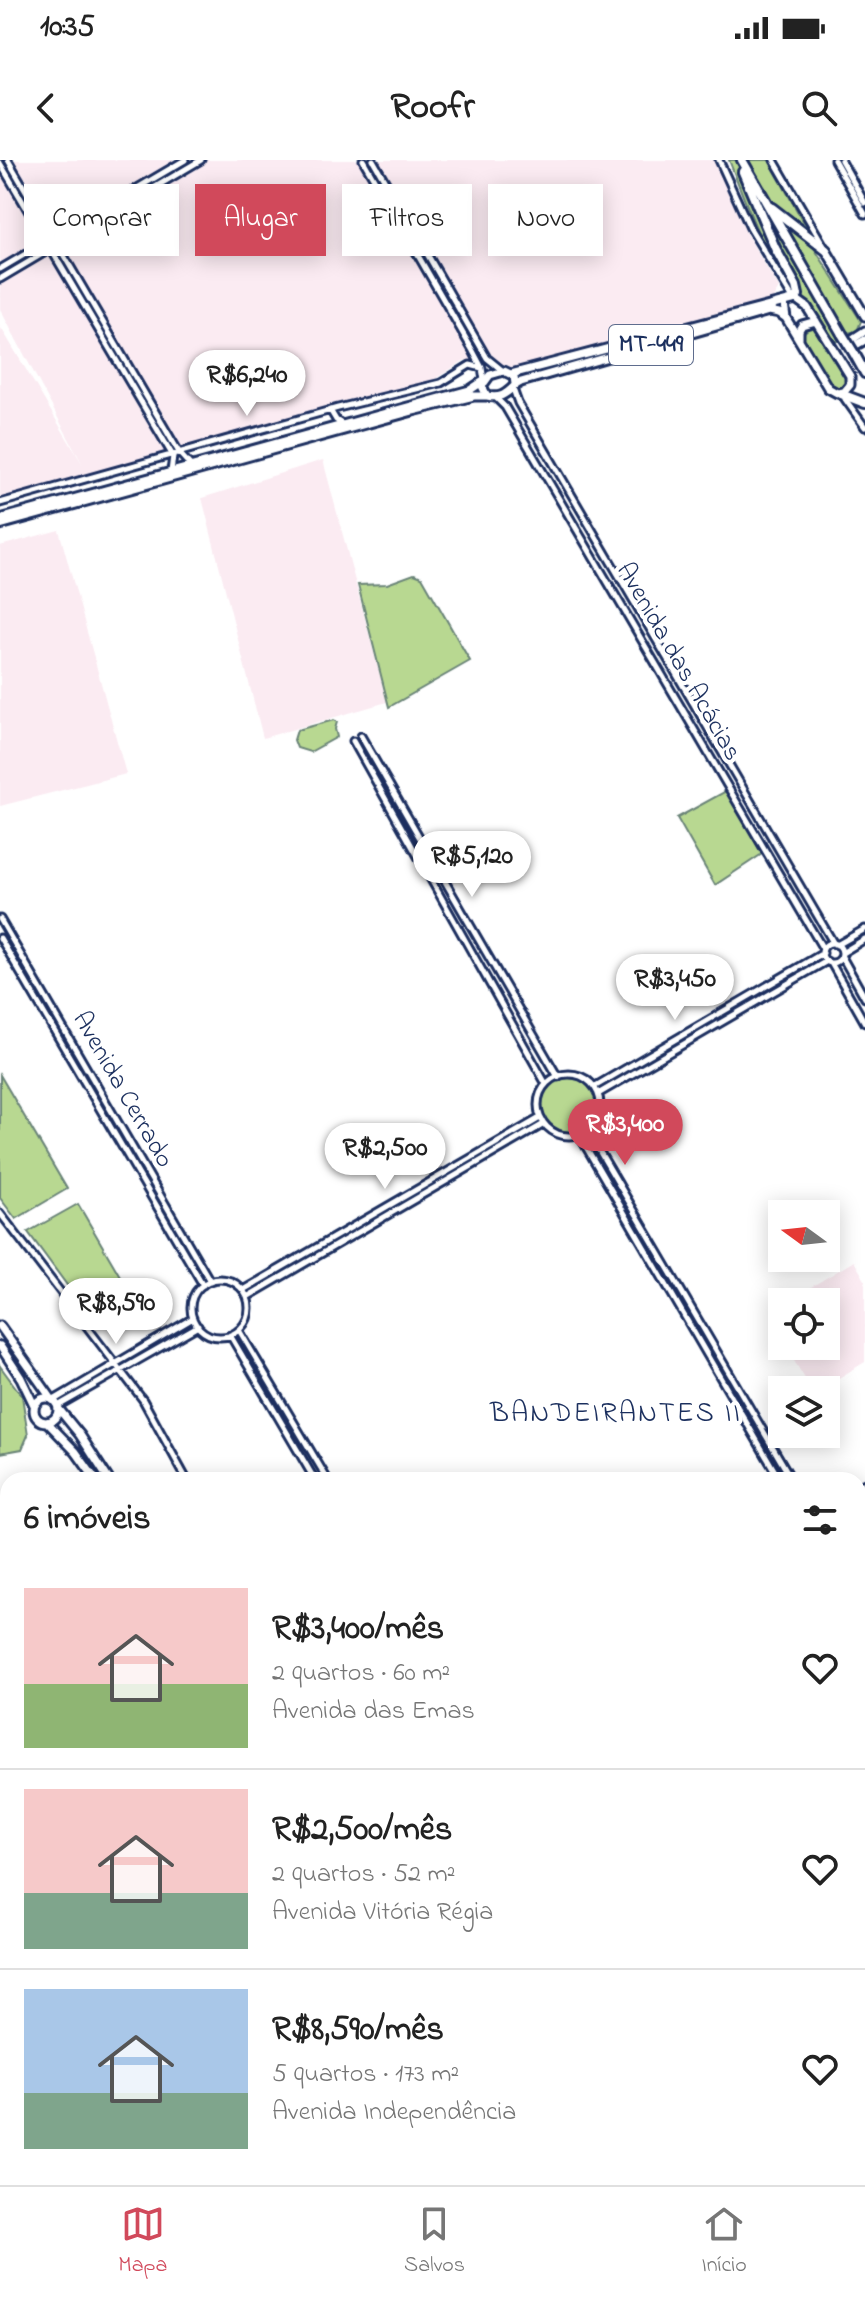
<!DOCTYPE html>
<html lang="pt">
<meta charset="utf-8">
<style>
:root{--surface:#fff;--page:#f6f6f6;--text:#222;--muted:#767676;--line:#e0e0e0;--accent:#d1495b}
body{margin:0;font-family:"Indie Flower",sans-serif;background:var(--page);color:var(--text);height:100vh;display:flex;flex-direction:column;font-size:30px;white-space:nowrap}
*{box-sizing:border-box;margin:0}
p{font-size:26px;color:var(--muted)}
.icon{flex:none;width:44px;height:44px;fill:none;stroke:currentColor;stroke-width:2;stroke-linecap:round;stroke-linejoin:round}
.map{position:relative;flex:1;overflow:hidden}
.panel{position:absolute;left:0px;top:1312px;width:866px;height:714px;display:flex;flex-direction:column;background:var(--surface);border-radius:24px 24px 0 0;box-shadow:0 4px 20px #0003}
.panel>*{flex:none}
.hud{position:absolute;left:24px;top:24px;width:818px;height:72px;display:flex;gap:16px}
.needle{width:52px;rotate:285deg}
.fabs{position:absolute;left:768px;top:1040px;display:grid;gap:16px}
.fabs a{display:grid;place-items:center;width:72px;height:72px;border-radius:0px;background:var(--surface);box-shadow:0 4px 20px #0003;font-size:40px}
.price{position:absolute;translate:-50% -68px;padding:0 18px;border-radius:28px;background:#fff;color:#222;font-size:26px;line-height:52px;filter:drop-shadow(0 2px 4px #0008)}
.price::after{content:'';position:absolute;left:50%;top:48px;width:24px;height:18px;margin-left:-12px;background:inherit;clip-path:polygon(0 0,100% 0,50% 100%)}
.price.current{background:var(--accent);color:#fff}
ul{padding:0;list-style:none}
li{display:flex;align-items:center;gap:24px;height:200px;padding:0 24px}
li+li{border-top:2px solid var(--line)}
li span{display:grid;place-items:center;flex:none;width:224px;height:160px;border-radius:0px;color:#555}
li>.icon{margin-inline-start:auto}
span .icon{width:96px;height:96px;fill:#fffc;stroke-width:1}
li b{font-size:34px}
h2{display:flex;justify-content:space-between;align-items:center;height:96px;padding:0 24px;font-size:34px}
.pill{padding:0 28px;border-radius:0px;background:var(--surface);box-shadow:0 4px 20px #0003;font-size:28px;line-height:72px}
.pill.current{background:var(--accent);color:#fff}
.status{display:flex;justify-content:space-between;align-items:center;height:56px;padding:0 40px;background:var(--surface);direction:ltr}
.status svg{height:22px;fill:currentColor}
header{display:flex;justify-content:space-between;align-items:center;height:104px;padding:0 24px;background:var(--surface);font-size:36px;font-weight:700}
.tabs{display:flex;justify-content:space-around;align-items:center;height:112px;border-top:2px solid var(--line);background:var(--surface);font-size:22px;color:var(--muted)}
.tabs a{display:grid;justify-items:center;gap:4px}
.tabs .current{color:var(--accent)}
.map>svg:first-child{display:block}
</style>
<div class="status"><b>10:35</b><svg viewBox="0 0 49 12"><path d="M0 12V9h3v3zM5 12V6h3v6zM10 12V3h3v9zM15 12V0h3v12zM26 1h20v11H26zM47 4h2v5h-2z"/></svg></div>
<header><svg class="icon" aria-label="back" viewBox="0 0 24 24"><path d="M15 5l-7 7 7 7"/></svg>Roofr<svg class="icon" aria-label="search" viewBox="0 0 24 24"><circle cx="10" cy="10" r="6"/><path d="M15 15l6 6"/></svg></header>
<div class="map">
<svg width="865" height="2025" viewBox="0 0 865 2025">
<rect width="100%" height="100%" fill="#fff"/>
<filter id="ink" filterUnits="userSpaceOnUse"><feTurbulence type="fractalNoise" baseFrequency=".0125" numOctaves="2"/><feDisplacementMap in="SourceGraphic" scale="16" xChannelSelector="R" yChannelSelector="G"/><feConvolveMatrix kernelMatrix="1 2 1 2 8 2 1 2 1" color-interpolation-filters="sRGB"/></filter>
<g filter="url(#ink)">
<!-- built -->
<path fill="#fbebf2" d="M0 0H714L747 75 779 128 772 140 513 208 481 200H465L430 222 0 343V166L83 305 0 149Z
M323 300 387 542 263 578 202 338Z
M59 370 126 614 0 646V386Z
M854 1101 865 1120V1202L819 1230H812L785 1186H826V1142H816L808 1129Z
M624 2018H720L724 2025H622Z"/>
<!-- green -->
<path fill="#b8d891" stroke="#6a8478" stroke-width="2" d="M729 0H736L738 4 794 134C773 119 740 28 729 0Z
M748 0H769L811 76 772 45Z
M748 17 840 181H833L814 150 799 137 801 132 799 122 771 71Z
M776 56 814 88 861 161 857 171 847 173Z
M809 167 816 168 846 220 842 229H833L830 226 803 179V174Z
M414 414 422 417 470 501 389 547 358 425 387 424Z
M334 560 337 562 335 569 337 577 310 592 297 588 294 580 297 570Z
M726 631 762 694 715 725 677 658Z
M0 915 67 1029 16 1059 0 1038Z
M540 945a29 29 0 1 1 58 0a29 29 0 1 1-58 0Z
M78 1044 134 1140 94 1162 28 1072Z
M0 1206 22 1236 28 1275 22 1289 0 1293Z
M0 1395 8 1396V1567L0 1526Z
M8 1575V1845L0 1839V1747L4 1746 0 1736V1588Z
M865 1720V1845L858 1833V1724Z"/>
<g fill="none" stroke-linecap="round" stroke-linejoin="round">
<!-- stream -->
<path stroke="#598cad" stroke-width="2" d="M4 1747 8 1753"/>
<defs>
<path id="minor" d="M8 0 180 294 191 306
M363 0 473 191 482 208 484 220
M373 0 487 198 503 211
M719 0 750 68 793 139
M774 0 824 86
M834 0 865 54
M841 0 865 43
M0 3 173 296
M0 109 185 0
M0 119 201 0
M513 229 518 243 834 784
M495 237 505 247 823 789
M845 239 865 267
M330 250 336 260 342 264
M171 312 173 296
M0 343 338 248 441 223 470 205 482 208
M361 576 558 917
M353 581 546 924
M0 759 210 1121
M0 778 203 1125
M822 793a10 10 0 1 1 20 0a10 10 0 1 1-20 0Z
M837 785 865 769
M842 793 865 779
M842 797 865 838
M831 803 865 863
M538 945a31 31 0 1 1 62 0a31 31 0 1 1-62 0Z
M594 927 823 793
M598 934 827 801
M587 970 792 1320
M579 975 780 1320
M0 1053 143 1240 187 1320
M191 1148a29 29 0 1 1 58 0a29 29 0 1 1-58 0Z
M243 1130 540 958
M247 1137 544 964
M239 1170 328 1320
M230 1175 315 1320
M54 1240 193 1158
M58 1246 198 1166
M858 1327 865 1323
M858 1337 865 1332
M858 1431 865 1443
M858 1457 865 1469
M425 2018 428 2025
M722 2018 726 2025
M733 2018 737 2025"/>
<path id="major" d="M826 90 865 156
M799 179V170L802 165 816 161
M851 180 865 171
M856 185 865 180
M511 214 796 139 807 147 850 216V225L844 232 837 233 828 228 786 158 784 143
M515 224 514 216 504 211 490 215 482 226 487 236C507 240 508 228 521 222L769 151 779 153 786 158
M0 359 470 230 482 222
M0 365 413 251 474 236H487
M0 1166 51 1238
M0 1186 21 1218 34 1245
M34 1250a12 12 0 1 1 24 0a12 12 0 1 1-24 0Z
M58 1248 80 1275 109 1320
M47 1262 76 1292 96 1320
M858 1979 865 1975
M858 2009 865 2005
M341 2018 343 2025
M351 2018 354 2025
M778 2025 790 2018
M829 2025 841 2018"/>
<path id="highway" d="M742 0 842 174
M743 12 775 88 796 126 798 135 793 139
M772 48 826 90
M855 195 865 213
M841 234 865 243"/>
</defs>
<!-- minor casing -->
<use href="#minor" stroke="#1b2f5e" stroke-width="11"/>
<!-- major casing -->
<use href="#major" stroke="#1b2f5e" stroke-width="13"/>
<!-- highway casing -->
<use href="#highway" stroke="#1b2f5e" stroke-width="14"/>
<!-- minor -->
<use href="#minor" stroke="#fff" stroke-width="5"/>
<!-- major -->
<use href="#major" stroke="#fff" stroke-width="7"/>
<!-- highway -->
<use href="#highway" stroke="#fff" stroke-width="8"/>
<defs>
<path id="highway-bridge" d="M842 174 855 195"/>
</defs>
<!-- highway-bridge casing -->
<use href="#highway-bridge" stroke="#1b2f5e" stroke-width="14" stroke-linecap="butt"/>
<!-- highway-bridge -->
<use href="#highway-bridge" stroke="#fff" stroke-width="8"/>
</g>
</g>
<g text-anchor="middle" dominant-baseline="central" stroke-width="8" stroke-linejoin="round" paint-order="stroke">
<!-- shield labels -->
<rect fill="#fff" stroke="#5f6d8e" stroke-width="2" x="609" y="165" width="84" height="40" rx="6"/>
<g font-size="24" font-weight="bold" fill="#1b2f5e">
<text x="651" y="185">MT-449</text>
</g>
<!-- street labels -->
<g font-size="26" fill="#1b2f5e" stroke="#fff">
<text transform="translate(678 502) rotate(60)">Avenida das Acácias</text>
<text transform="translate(122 930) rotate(60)">Avenida Cerrado</text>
</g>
<!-- neighbourhood labels -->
<g font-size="28" letter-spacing="2" fill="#1b2f5e" stroke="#fff">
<text x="616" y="1254">BANDEIRANTES II</text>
</g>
</g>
</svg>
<div class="fabs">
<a><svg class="needle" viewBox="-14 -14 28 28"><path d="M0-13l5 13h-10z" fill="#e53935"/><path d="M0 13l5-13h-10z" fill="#767676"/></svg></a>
<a><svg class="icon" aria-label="locate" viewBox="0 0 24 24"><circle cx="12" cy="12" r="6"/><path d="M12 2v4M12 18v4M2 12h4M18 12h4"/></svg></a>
<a><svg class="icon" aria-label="layers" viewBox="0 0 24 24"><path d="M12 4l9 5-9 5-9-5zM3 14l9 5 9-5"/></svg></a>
</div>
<b class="price" style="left:247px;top:258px">R$6,240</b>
<b class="price" style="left:472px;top:739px">R$5,120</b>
<b class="price" style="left:675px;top:862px">R$3,450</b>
<b class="price current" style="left:625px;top:1007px">R$3,400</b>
<b class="price" style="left:385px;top:1031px">R$2,500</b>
<b class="price" style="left:116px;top:1186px">R$8,590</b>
<div class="hud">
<a class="pill">Comprar</a>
<a class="pill current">Alugar</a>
<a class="pill">Filtros</a>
<a class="pill">Novo</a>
</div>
<section class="panel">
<h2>6 imóveis<svg class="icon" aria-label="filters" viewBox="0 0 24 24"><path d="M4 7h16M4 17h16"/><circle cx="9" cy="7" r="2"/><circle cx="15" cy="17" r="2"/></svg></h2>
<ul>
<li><span style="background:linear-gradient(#f6c9c9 60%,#8fb573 0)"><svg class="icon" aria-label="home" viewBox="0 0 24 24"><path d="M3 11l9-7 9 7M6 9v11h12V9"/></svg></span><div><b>R$3,400/mês</b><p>2 quartos · 60 m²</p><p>Avenida das Emas</p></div><svg class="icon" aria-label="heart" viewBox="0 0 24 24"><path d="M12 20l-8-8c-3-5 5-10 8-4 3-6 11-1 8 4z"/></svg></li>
<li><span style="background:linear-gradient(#f6c9c9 65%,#7fa58c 0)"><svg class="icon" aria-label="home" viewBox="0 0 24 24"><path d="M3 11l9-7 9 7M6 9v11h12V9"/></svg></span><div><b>R$2,500/mês</b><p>2 quartos · 52 m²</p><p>Avenida Vitória Régia</p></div><svg class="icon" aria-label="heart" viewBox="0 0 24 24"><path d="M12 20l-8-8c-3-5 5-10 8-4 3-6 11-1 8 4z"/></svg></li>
<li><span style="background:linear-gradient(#a9c7e8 65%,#7fa58c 0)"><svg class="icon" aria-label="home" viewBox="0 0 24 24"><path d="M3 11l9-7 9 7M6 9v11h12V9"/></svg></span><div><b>R$8,590/mês</b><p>5 quartos · 173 m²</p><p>Avenida Independência</p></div><svg class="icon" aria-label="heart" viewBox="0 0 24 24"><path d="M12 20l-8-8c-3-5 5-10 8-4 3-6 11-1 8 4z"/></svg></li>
</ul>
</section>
</div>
<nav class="tabs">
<a class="current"><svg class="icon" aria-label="map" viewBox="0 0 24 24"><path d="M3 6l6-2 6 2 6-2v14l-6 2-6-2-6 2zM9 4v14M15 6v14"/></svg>Mapa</a>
<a><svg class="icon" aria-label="saved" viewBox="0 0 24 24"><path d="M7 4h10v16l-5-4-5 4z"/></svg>Salvos</a>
<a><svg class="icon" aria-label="home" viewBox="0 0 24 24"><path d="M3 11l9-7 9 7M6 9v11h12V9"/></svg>Início</a>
</nav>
